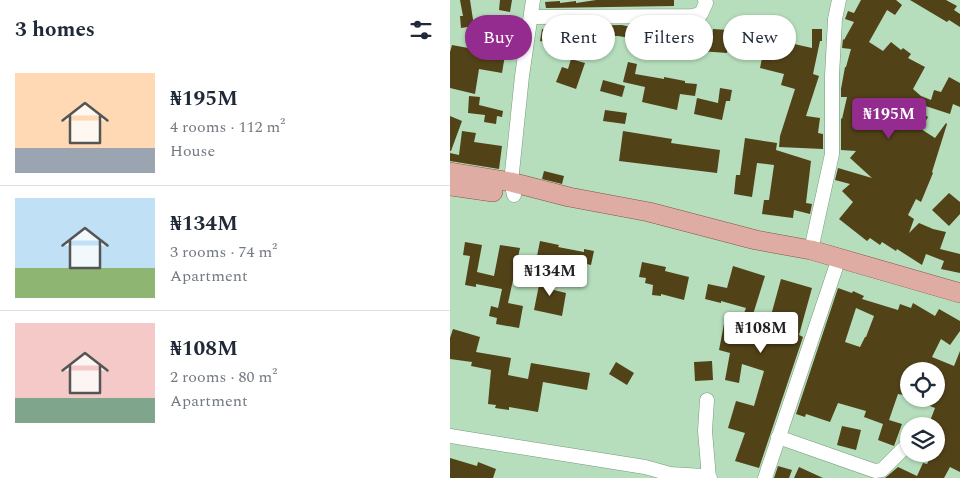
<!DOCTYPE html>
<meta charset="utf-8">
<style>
:root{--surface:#fff;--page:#f2f2f3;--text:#1f2937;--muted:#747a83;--line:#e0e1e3;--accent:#942b8f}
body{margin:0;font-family:Spectral,serif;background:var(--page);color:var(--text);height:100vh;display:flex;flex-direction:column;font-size:19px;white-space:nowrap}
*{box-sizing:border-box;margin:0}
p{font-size:16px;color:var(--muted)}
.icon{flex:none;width:28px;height:28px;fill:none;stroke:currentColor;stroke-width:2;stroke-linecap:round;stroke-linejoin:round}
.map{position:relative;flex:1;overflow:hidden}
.panel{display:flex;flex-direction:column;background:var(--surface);width:450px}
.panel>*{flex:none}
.banner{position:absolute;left:15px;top:15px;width:420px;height:45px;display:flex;gap:10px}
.fabs{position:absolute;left:450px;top:362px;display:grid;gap:10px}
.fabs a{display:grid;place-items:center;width:45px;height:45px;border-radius:50%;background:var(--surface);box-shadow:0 1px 4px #0004;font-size:25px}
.price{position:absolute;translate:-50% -42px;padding:0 11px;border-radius:5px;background:#fff;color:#222;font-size:16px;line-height:32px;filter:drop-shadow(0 1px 2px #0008)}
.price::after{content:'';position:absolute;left:50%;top:30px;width:15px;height:11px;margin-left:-8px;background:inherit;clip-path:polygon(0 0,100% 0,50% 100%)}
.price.active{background:var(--accent);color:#fff}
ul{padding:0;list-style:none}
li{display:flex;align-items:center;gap:15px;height:125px;padding:0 15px}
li+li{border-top:1px solid var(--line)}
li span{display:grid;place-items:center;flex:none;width:140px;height:100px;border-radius:0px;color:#555}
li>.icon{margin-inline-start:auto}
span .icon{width:60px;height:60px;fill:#fffc;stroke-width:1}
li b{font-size:21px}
h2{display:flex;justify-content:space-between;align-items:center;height:60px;padding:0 15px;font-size:21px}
.tag{padding:0 18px;border-radius:22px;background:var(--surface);box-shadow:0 1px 4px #0004;font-size:18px;line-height:45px}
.tag.active{background:var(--accent);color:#fff}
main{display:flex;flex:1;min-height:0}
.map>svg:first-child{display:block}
</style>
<main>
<section class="panel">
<h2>3 homes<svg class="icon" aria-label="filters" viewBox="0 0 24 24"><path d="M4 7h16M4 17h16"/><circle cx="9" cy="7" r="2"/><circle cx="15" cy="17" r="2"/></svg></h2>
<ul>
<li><span style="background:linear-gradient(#ffd9b3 75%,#9aa5b1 0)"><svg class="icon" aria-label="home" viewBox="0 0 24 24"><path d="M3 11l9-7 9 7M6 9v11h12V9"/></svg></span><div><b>₦195M</b><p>4 rooms · 112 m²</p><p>House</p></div></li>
<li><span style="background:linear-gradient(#bfe0f5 70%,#8fb573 0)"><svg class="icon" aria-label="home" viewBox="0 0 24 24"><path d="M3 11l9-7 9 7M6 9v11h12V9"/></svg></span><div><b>₦134M</b><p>3 rooms · 74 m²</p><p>Apartment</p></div></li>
<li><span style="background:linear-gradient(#f6c9c9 75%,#7fa58c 0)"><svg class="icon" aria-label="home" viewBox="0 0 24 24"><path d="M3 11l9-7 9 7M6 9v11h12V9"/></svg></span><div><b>₦108M</b><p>2 rooms · 80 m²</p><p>Apartment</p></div></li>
</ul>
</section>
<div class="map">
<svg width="510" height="478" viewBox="0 0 510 478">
<rect width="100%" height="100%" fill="#b6debc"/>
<!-- building -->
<path fill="#514218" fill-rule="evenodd" d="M10 0H20L24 26 11 28 10 16H13Z
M50 0H62L60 12 49 10Z
M146 0H224V6L96 8 95 2 110 1V3L126 1V3Z
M411 0H446L452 5 445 15 437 10 419 42 433 51 441 42 451 50 453 48 461 54 458 58 475 67 463 89 471 96 481 100 484 90 491 92 499 77 510 83V107L503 104 500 114 451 98 478 117 471 129 485 138 496 123 497 124 482 172 483 173 471 202 466 199 458 215 464 219 459 233 469 223 483 229 496 232 490 249 510 254V273L491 269 494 261 476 254 472 265 447 249 446 251 432 242 430 245 420 238 417 241 389 219 403 202 392 191 400 184 385 180 388 168 422 178 400 158 406 151 391 150V118L392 119 397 97H391V89L395 67H396L401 49 392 48 393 39 394 40 404 22 395 19 398 11 404 13Z
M460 0H496L507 6 504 10 510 14V27L499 20 497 22Z
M172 25 216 35 215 28 262 40 263 29 279 30 277 53 250 51 248 56 212 46 211 54 190 50 193 40 168 36H146L109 31V26Z
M50 29 59 31 52 73 29 69 25 94 0 88V52L2 45 40 52 42 44 46 45Z
M92 29 111 33 108 45 90 41Z
M362 29H372V41H370L363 74 369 76 356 116 370 118 368 133 373 134V149L329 147 330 136 345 89 331 85 334 74 310 68 312 58 308 57 313 37 362 48Z
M121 59 135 63 126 89 106 82 112 67 118 69Z
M178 62 187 64 185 74 214 79V77L235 81V83L247 84 245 96 230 94 227 110 192 102 195 87 173 82Z
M153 80 175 86 172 97 150 91Z
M270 88 282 90 280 101H276L272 120 244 114 247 98 268 103Z
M19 96 30 97 29 105 53 111 52 117 47 116 46 124 34 122 35 115 18 113Z
M155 110 177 113 175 124 153 121Z
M0 116 12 121 1 151H0Z
M12 131 26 133 24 142 52 146 49 169 0 161V153L9 155Z
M173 131 222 139 221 143 270 150 267 173 169 161Z
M295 138 327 143 326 150 361 161 356 203 362 204 360 214 344 210 343 218 312 214 314 200H319L324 165 307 163 302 197 284 194 286 175H290Z
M94 171 114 176 112 184 92 179Z
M499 193 510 202V214L499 226 482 210Z
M90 241 109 245 108 247 134 252V249L144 251 141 265 124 261 123 264 87 256Z
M15 242 32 245 27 272 44 276 50 245 70 248 58 303 73 306 69 328 46 324 47 318 39 316 41 306 48 308 52 289 26 284V287L15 285 20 256 13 255Z
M192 262 216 267 215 271 239 277 234 300 211 294V296L202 295 203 285 195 283 196 278 189 277Z
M283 266 315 276 300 324 317 330 331 279 362 288 349 335 353 337 309 468 285 461 295 433 278 428 286 401 304 406 314 371 292 364 289 383 275 380 280 353 269 350 274 324 288 329 296 308 271 301V303L255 299 258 284 277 288Z
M91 275 107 278 104 290 116 293 112 316 84 310Z
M388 288 402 293 403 291 414 296 412 299 448 310 450 304 461 308 463 303 485 316 489 309 510 321V331L500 345 491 339 482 357 504 366 510 351V472L500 467 494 478H435L448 467 467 476 473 463 477 464 482 454H486V424L480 421 485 408 463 399H486V371H459V396L448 394 439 420 452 424 444 446 428 440 433 424 414 417 416 411 388 403 380 422 356 414 355 417 346 414ZM406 308 424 316 416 337H415L410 347 395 342Z
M3 329 30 337 26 352 61 358 58 375 78 379 81 363 140 373 137 390 93 382 88 412 59 407V410L45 408 46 405 38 404 41 370 21 366 22 362 0 359V338Z
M262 361 263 380 245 381 244 362Z
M166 362 184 373 177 385 159 374Z
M392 426 411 430 406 450 387 445Z
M0 458 27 466 28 462 46 469 43 478H0Z
M328 466 342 470 339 478H324Z
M349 467 373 478H344Z"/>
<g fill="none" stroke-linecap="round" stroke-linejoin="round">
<defs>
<path id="minor" d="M81 17 241 16 251 14 256 3 255 0
M64 195 61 182 72 76 83 0
M361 250 382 154V76L385 19 389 0
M257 400 255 431 259 478
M0 436 195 467 220 474 254 476 260 478
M328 437 425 471 432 470 459 443
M315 478 387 264"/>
<path id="major" d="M0 172 61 182 119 197 199 212 306 240 361 250 510 293
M0 186 43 192"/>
</defs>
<!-- minor casing -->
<use href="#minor" stroke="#749a7b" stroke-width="15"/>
<!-- major casing -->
<use href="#major" stroke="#855245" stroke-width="20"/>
<!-- minor -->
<use href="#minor" stroke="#fff" stroke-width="14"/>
<!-- major -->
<use href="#major" stroke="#dfaca3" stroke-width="19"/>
</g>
</svg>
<div class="fabs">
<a><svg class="icon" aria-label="locate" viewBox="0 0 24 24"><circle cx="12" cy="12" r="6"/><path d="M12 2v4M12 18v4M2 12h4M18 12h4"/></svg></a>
<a><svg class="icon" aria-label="layers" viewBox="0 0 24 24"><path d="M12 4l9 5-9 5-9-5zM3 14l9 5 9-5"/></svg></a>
</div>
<b class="price active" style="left:439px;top:140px">₦195M</b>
<b class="price" style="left:100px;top:297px">₦134M</b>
<b class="price" style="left:311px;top:354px">₦108M</b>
<div class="banner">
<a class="tag active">Buy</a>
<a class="tag">Rent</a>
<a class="tag">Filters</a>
<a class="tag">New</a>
</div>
</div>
</main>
